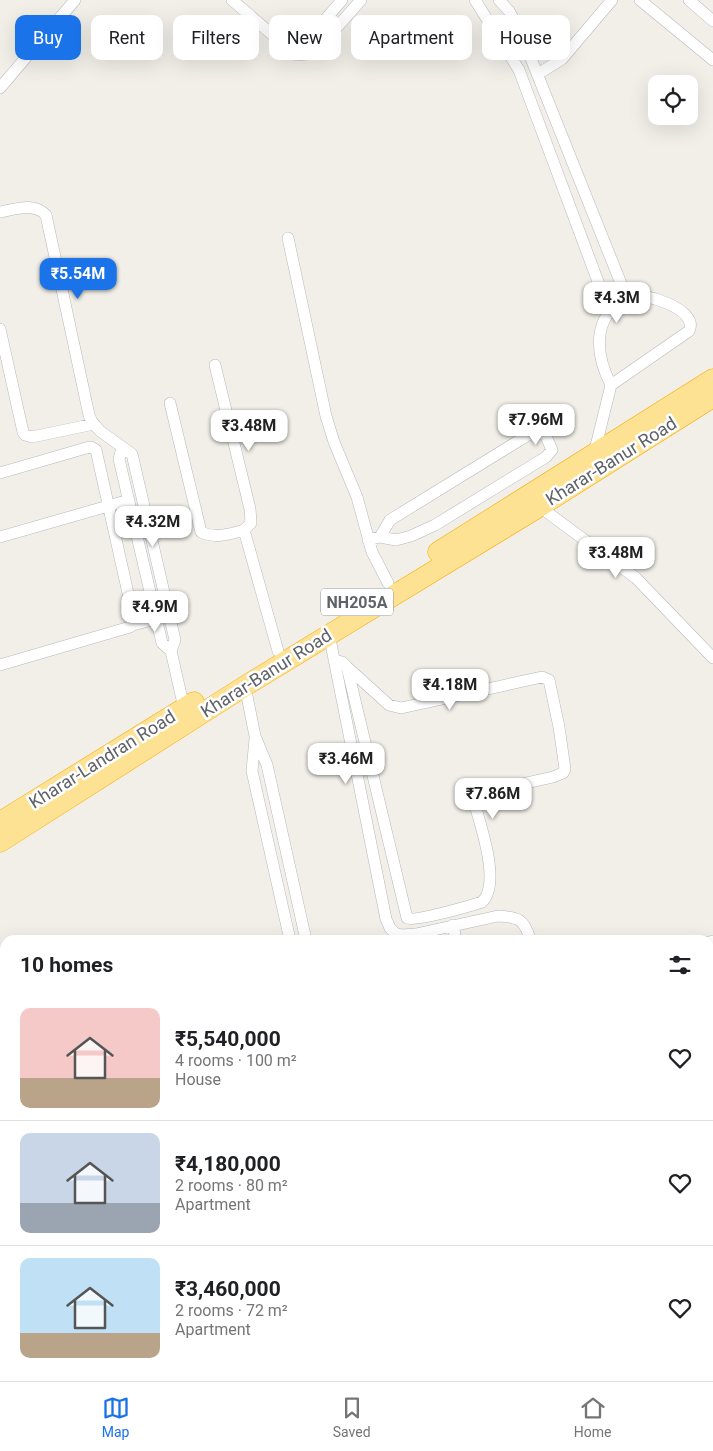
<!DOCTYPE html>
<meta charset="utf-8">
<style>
:root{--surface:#fff;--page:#f6f6f6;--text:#202124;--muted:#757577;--line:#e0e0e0;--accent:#1a73e8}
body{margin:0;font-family:Roboto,sans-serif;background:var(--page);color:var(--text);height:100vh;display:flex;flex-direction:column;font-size:19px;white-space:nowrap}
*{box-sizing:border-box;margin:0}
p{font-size:16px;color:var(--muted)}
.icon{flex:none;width:28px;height:28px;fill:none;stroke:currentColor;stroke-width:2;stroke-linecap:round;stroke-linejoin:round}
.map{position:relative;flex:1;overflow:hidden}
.sheet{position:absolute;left:0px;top:935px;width:714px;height:446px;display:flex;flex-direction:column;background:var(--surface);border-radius:15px 15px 0 0;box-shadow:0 5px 20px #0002}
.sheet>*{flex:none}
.banner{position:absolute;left:15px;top:15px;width:684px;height:45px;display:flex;gap:10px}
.controls{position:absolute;left:648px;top:75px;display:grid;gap:10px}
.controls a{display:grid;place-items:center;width:50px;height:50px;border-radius:10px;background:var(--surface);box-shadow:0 5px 20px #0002;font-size:25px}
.price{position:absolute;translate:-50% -42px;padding:0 11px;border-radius:10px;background:#fff;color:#222;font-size:16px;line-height:32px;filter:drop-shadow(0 1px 2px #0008)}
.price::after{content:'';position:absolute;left:50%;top:30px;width:15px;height:11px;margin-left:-8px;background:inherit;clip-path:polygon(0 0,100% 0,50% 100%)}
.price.active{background:var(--accent);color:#fff}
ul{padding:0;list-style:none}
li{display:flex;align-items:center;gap:15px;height:125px;padding:0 20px}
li+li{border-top:1px solid var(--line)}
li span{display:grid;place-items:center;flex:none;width:140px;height:100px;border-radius:10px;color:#555}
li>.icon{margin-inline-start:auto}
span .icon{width:60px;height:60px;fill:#fffc;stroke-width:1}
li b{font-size:21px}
h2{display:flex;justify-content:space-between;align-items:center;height:60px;padding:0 20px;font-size:21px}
.chip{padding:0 18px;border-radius:10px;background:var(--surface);box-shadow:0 5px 20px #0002;font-size:18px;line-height:45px}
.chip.active{background:var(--accent);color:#fff}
.menu{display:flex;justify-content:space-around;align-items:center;height:70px;border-top:1px solid var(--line);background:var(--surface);font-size:14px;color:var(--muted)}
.menu a{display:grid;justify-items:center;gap:2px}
.menu .active{color:var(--accent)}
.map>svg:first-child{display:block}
</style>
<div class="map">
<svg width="713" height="1381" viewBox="0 0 713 1381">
<rect width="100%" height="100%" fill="#f1efe8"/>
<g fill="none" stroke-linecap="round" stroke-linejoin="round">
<defs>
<path id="street" d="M232 0 296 55 315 52 361 0
M475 0 519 70 609 311
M499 0 509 11 518 26 626 296
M640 0 713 60
M689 0 713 21
M304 55 305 43 342 0
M538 74 562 59 612 0
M0 88 75 0
M0 212C16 209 34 202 46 215L89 415 92 422 100 431 132 454 175 640 171 651 184 708
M288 238 326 416 334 442 357 497 372 552 388 583
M0 329 23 432 25 435 32 437 94 424
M215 365 250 509 251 523 244 530
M170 403 201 532C215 539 230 534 244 530L278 651
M122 448 119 459 162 643 171 651
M594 454 611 385C597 358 592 325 617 304 620 302 623 298 626 296 642 291 700 309 689 331L611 385
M0 473 86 448 91 447 96 450 134 620V624L130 627 0 665
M536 504 636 578 713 658
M0 537 129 500
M368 540 380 537 396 540 411 536 435 525 546 457 552 450 545 434 533 432 390 520 380 537
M133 625 163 617
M329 634 386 919 390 928 396 934 402 935 416 934 498 916C518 917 525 919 530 940
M334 660 342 662 347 667 407 918C415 922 470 906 482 902 501 884 481 827 475 805V799L478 794 553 777 563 773 565 769 559 727 549 680 542 677 401 708 389 705 347 667
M245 686 255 736 267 765 306 940
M255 739 252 771 290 940
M453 925 456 940
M709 942 713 941
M709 1040 713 1039
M709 1101 713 1100
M709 1245 713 1264
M0 1293 5 1292
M709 1352 713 1349
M0 1372 5 1371
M506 1376 507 1381
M602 1376 603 1381
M31 1381 48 1376
M675 1381 680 1376"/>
<path id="secondary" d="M0 1239 5 1265
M30 1376 31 1381"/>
<path id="highway" d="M438 552 713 379
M0 822 194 702
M0 842 245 686 539 507 713 397"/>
</defs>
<!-- street casing -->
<use href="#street" stroke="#b5b8bc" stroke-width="12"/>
<!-- secondary casing -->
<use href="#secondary" stroke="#b6babf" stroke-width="16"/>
<!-- highway casing -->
<use href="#highway" stroke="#f9ab00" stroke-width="21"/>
<!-- street -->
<use href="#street" stroke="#fff" stroke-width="11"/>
<!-- secondary -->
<use href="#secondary" stroke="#fff" stroke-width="15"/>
<!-- highway -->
<use href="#highway" stroke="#fde293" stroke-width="20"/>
</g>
<g text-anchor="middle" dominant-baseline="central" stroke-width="5" stroke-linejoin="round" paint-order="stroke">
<!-- shield labels -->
<rect fill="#fff" stroke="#8f9295" stroke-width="1" x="321" y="588.5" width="72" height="27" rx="4"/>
<g font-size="16" font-weight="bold" fill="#5f6368">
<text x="357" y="602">NH205A</text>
</g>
<!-- street labels -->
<g font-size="18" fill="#5f6368" stroke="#fff">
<text transform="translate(611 461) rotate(-32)">Kharar-Banur Road</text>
<text transform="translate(266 673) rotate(-32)">Kharar-Banur Road</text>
<text transform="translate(102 759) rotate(-32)">Kharar-Landran Road</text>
</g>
</g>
</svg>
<div class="controls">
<a><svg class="icon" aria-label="locate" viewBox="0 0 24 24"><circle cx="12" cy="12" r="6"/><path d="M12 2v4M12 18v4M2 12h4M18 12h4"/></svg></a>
</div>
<b class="price active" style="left:78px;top:300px">₹5.54M</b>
<b class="price" style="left:617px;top:324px">₹4.3M</b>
<b class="price" style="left:536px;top:446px">₹7.96M</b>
<b class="price" style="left:249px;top:452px">₹3.48M</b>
<b class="price" style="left:153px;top:548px">₹4.32M</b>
<b class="price" style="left:616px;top:579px">₹3.48M</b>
<b class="price" style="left:155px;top:633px">₹4.9M</b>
<b class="price" style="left:450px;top:711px">₹4.18M</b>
<b class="price" style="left:346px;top:785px">₹3.46M</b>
<b class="price" style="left:493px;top:820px">₹7.86M</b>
<div class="banner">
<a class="chip active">Buy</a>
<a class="chip">Rent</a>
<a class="chip">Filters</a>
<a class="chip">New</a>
<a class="chip">Apartment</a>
<a class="chip">House</a>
</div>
<section class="sheet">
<h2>10 homes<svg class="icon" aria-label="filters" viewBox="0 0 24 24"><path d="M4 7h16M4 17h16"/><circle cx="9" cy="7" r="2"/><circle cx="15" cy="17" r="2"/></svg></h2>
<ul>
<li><span style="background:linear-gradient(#f6c9c9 70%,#b9a48a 0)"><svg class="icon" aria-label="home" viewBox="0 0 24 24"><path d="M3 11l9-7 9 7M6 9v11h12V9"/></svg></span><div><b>₹5,540,000</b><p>4 rooms · 100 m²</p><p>House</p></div><svg class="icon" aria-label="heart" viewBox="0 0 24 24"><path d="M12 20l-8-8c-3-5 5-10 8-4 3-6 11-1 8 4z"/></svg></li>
<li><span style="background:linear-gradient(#c9d6e8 70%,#9aa5b1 0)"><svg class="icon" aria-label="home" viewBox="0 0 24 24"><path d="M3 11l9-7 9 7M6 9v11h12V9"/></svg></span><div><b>₹4,180,000</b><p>2 rooms · 80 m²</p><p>Apartment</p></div><svg class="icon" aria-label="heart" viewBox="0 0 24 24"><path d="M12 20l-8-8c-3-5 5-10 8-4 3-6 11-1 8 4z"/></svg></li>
<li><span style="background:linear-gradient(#bfe0f5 75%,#b9a48a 0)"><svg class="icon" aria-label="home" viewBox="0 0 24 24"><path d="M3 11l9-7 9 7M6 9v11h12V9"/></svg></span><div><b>₹3,460,000</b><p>2 rooms · 72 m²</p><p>Apartment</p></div><svg class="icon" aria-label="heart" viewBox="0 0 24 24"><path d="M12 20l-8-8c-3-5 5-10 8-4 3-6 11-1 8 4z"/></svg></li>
</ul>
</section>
</div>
<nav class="menu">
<a class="active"><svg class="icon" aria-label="map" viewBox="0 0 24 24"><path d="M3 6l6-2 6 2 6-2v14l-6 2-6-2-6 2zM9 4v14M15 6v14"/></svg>Map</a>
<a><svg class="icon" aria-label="saved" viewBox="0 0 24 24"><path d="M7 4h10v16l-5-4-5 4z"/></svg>Saved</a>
<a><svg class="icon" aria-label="home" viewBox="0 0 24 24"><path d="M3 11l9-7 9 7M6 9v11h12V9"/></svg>Home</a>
</nav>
